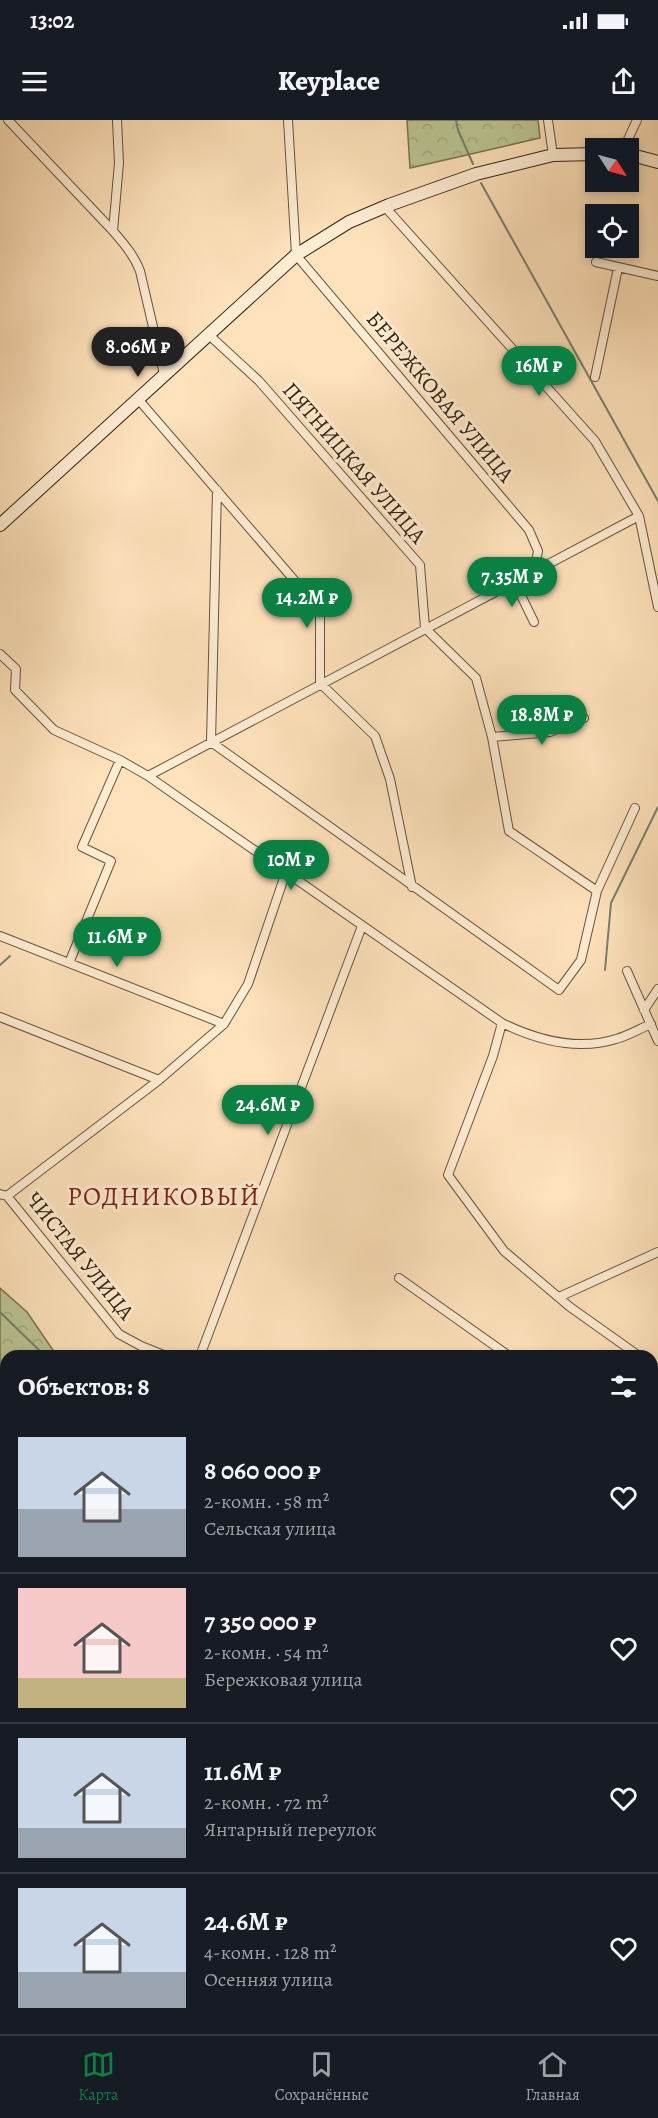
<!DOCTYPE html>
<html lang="ru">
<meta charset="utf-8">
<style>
:root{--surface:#171b24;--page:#242831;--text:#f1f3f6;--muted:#9ea1a6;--line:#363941;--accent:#0b8043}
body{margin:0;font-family:Alegreya,serif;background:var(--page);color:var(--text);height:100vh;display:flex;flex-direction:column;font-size:22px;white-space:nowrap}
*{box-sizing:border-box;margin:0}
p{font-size:20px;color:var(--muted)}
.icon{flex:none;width:33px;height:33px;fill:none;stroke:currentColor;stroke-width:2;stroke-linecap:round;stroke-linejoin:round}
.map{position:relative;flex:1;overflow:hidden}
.details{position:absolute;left:0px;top:1230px;width:658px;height:684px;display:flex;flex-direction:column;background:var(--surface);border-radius:18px 18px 0 0;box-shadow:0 3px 9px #0003}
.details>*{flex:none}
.needle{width:39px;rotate:126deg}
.buttons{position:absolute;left:585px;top:18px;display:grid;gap:12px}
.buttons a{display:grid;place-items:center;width:54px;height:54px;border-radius:0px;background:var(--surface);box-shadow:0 3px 9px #0003;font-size:30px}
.price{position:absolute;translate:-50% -51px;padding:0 14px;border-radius:21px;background:var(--accent);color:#fff;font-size:20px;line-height:39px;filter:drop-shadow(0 2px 3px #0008)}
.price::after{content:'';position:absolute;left:50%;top:36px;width:18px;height:14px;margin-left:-9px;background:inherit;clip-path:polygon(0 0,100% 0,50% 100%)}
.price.current{background:#222;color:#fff}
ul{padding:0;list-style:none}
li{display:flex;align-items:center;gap:18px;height:150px;padding:0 18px}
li+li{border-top:2px solid var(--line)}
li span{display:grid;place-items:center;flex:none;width:168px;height:120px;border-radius:0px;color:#555}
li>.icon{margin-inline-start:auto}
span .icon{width:72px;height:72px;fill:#fffc;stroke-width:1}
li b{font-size:26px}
h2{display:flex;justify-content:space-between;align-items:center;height:72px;padding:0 18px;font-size:26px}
.status{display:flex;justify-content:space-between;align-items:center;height:42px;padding:0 30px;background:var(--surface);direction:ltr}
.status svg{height:16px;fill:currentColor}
header{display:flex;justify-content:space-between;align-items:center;height:78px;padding:0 18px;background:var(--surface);font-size:27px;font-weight:800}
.tabs{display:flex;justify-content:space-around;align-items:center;height:84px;border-top:2px solid var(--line);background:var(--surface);font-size:16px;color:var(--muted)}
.tabs a{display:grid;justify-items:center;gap:3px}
.tabs .current{color:var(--accent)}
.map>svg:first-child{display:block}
</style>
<div class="status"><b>13:02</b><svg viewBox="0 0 49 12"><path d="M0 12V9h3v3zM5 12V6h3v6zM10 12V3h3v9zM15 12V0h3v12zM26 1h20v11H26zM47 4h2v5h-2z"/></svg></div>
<header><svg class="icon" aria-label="menu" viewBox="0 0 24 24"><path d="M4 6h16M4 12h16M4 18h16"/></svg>Keyplace<svg class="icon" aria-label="share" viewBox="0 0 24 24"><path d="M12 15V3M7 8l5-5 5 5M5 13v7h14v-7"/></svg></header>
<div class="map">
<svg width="658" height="1914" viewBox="0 0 658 1914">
<defs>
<pattern id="grass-tufts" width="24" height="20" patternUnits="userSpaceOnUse" patternTransform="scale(1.5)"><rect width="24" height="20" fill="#bbc493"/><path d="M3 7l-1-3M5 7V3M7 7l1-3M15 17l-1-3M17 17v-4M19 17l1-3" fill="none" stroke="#a1a87e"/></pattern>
<pattern id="forest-crowns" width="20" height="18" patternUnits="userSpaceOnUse" patternTransform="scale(1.5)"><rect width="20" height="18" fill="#bbc493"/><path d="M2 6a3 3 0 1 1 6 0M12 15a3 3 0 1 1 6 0" fill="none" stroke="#a1a87e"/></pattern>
<pattern id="garden-furrows" width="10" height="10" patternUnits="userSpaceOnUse" patternTransform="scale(1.5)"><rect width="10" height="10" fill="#bbc493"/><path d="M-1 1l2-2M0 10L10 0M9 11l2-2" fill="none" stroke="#a1a87e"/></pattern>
</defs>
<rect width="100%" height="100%" fill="#fee2bb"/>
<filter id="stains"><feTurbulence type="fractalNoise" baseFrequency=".00333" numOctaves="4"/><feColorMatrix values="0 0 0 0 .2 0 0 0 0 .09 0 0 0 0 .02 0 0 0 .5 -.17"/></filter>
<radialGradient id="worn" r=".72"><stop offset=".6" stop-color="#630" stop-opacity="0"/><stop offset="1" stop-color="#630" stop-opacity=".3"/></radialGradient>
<!-- grass -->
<path fill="url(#grass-tufts)" stroke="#777450" stroke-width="1.5" d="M428 1908H506L514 1914H423Z"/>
<!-- forest -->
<path fill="url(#forest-crowns)" stroke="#777450" stroke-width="1.5" d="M407 0H538L540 18 410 48Z
M0 1168 27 1192 57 1236H6V1524L0 1531Z"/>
<!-- garden -->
<path fill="url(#garden-furrows)" stroke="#777450" stroke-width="1.5" d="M6 1524V1908H426L422 1914H0V1531Z"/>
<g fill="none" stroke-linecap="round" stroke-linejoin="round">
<!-- stream -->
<path stroke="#74806e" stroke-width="2" d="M456 0 458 10 473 44
M481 63 658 381
M0 845 10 836
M605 850 611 783 658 687
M0 1192 45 1236
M0 1329 6 1334"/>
<defs>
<path id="street" d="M8 0 113 111C124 124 134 135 140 151L164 254
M288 0 296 135 529 410 538 431 534 452
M548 0 553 35
M624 28 637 0
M385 87 595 321 639 396 658 487
M113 111 119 43 117 0
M596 142 658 156
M208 214 259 261 420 445 425 508 476 558 492 617 509 711 597 771
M595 257 618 148
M138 279 320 490V563L375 616 390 659 412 767
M217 370 211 622 559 870 581 840 597 771 635 688
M515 463 534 502
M0 534 16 549 15 570 54 610 120 640
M492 617 550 612 584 598
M148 656 639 396
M0 816 224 904
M69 843 111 741 82 727 120 640 148 656 502 903C537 920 578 931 616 919 628 916 639 909 651 904
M627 851 658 921
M644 890 658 869
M0 897 159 960
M502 903 493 936 448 1055 504 1131 570 1187 639 1236
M0 1074 7 1076 119 1214 141 1226 166 1236
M7 1076 159 960 224 904 248 864 286 752
M399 1158 509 1236
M559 1177 658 1132
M200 1236 362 806
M652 1246 658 1250
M652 1340 658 1343
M652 1443 658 1447
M652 1473 658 1479
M652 1618 658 1621
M652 1742H658
M652 1846 658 1844"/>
<path id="secondary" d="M628 34 658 42
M0 405 296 135 349 102 389 85 476 54 553 35 596 34"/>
</defs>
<!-- street casing -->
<use href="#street" stroke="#665439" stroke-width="10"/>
<!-- secondary casing -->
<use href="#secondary" stroke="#33240e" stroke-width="14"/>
<!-- street -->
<use href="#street" stroke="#feecd3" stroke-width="8"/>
<!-- secondary -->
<use href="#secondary" stroke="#feecd3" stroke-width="12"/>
</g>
<g text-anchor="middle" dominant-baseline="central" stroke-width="6" stroke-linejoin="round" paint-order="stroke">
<!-- street labels -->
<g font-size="22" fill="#33240e" stroke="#feecd3">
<text transform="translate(440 277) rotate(50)">БЕРЕЖКОВАЯ УЛИЦА</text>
<text transform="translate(354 343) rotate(49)">ПЯТНИЦКАЯ УЛИЦА</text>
<text transform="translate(80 1136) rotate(51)">ЧИСТАЯ УЛИЦА</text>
</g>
<!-- quarter labels -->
<g font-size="26" letter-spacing="1.5" fill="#7a1f14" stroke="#feecd3">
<text x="164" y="1076">РОДНИКОВЫЙ</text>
</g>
</g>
<rect width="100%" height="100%" filter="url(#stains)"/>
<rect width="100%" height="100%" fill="url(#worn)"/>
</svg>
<div class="buttons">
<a><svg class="needle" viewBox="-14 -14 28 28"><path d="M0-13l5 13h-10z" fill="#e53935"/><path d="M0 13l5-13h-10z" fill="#9ea1a6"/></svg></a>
<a><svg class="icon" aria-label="locate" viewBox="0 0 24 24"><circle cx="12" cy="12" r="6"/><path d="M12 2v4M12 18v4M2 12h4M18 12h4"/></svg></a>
</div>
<b class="price current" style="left:138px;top:258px">8.06M ₽</b>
<b class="price" style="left:539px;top:277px">16M ₽</b>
<b class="price" style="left:512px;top:488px">7.35M ₽</b>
<b class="price" style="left:307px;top:509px">14.2M ₽</b>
<b class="price" style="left:542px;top:626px">18.8M ₽</b>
<b class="price" style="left:291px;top:771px">10M ₽</b>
<b class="price" style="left:117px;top:848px">11.6M ₽</b>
<b class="price" style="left:268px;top:1016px">24.6M ₽</b>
<section class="details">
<h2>Объектов: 8<svg class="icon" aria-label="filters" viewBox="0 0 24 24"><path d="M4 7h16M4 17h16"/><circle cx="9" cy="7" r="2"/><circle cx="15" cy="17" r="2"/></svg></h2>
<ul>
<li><span style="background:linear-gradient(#c9d6e8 60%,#9aa5b1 0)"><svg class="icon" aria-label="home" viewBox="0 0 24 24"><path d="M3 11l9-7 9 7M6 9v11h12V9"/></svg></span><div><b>8 060 000 ₽</b><p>2-комн. · 58 m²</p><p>Сельская улица</p></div><svg class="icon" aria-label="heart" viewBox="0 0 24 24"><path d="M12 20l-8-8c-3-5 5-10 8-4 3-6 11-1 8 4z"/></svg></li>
<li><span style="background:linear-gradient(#f6c9c9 75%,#c2b280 0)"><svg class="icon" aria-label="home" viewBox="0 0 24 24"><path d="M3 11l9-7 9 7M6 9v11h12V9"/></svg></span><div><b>7 350 000 ₽</b><p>2-комн. · 54 m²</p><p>Бережковая улица</p></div><svg class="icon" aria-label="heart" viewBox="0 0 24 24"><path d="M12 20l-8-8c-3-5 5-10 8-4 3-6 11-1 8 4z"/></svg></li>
<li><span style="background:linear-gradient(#c9d6e8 75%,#9aa5b1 0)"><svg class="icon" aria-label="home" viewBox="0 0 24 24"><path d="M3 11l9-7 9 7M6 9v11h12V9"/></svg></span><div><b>11.6M ₽</b><p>2-комн. · 72 m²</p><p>Янтарный переулок</p></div><svg class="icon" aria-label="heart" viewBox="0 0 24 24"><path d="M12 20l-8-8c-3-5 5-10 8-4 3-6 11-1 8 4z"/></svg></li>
<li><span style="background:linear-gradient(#c9d6e8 70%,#9aa5b1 0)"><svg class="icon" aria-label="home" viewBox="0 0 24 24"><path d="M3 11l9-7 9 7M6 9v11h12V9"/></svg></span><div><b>24.6M ₽</b><p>4-комн. · 128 m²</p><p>Осенняя улица</p></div><svg class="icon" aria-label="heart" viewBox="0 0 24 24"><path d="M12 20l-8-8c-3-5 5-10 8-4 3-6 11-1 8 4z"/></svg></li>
</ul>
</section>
</div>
<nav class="tabs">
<a class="current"><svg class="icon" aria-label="map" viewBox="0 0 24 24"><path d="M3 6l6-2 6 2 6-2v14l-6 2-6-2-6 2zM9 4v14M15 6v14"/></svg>Карта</a>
<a><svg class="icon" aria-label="saved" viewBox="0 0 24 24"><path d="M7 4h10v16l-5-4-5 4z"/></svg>Сохранённые</a>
<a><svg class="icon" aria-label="home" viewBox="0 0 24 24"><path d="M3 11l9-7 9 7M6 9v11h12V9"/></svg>Главная</a>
</nav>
